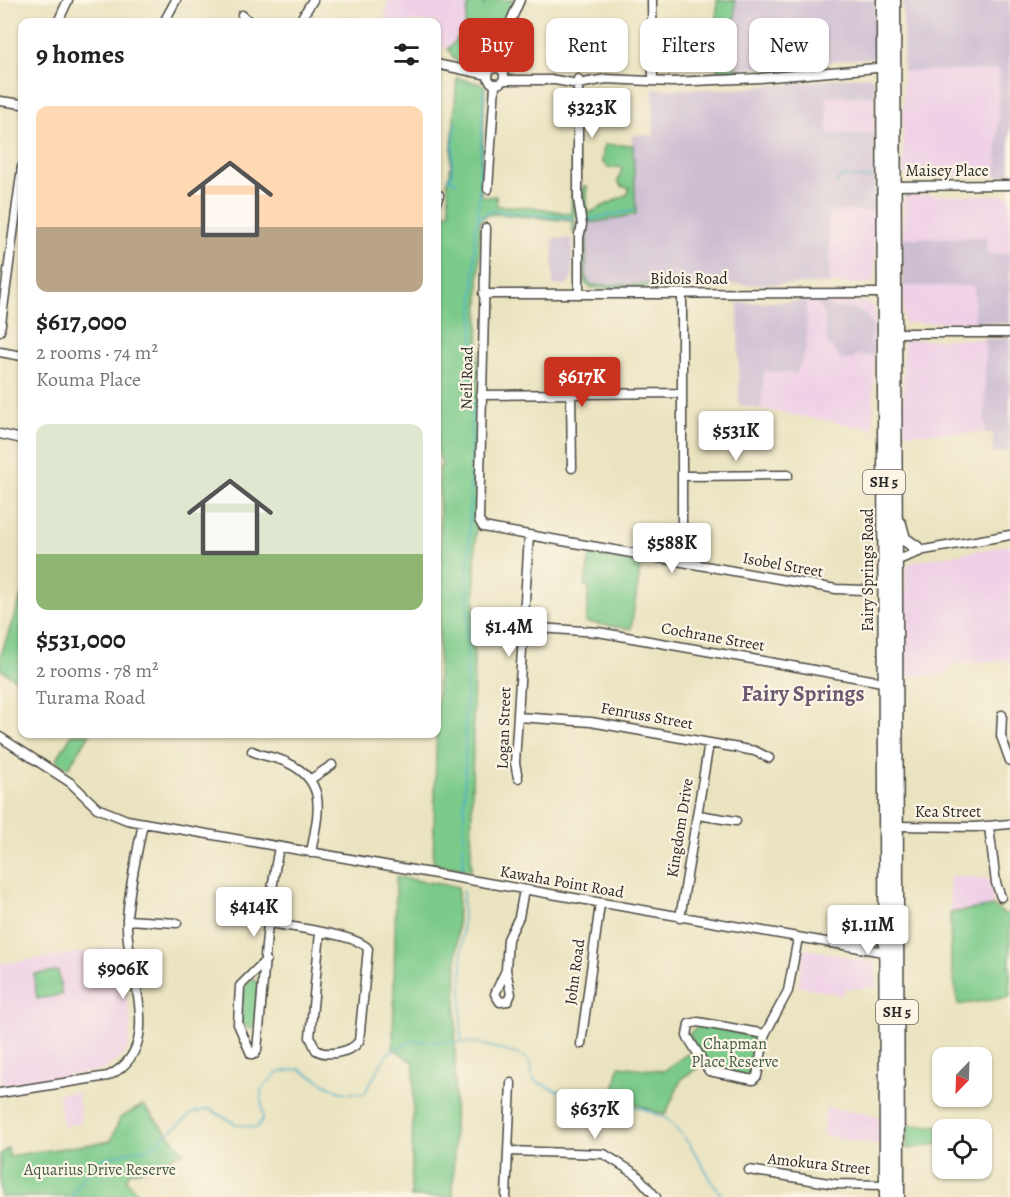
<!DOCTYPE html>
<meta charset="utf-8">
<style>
:root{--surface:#fff;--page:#f2f2f2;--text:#222;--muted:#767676;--accent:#c8321e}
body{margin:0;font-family:Alegreya,serif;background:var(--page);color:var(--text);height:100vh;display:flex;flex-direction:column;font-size:22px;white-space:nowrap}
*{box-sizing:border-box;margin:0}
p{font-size:20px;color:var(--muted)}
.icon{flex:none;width:33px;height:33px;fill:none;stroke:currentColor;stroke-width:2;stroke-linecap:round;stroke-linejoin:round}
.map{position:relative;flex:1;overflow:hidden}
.panel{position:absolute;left:18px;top:18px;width:423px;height:720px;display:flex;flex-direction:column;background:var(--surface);border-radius:12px;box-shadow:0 2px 4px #0004}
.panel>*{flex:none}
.guide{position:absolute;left:459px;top:18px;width:460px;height:54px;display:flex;gap:12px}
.needle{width:39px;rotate:203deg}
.fabs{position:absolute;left:932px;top:1047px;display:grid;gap:12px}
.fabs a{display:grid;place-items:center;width:60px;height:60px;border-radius:12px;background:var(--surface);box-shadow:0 2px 4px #0004;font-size:30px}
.price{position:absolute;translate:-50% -51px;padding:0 14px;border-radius:6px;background:#fff;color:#222;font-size:20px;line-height:39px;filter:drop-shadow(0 2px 3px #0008)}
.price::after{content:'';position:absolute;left:50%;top:36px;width:18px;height:14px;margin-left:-9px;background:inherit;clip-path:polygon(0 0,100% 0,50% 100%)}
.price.selected{background:var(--accent);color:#fff}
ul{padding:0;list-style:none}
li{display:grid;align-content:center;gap:12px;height:318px;padding:0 18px}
li span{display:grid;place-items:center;height:186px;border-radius:12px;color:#555}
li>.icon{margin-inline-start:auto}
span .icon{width:108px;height:108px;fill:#fffc;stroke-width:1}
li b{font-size:26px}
h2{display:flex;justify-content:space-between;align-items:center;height:72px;padding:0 18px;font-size:26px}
.chip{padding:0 21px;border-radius:12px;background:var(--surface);box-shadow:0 2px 4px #0004;font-size:21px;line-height:54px}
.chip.selected{background:var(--accent);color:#fff}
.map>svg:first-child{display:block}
</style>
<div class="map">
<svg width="1010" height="1197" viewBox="0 0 1010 1197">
<rect width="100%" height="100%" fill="#fcf5e5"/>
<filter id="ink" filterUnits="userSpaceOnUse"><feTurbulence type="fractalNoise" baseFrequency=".0167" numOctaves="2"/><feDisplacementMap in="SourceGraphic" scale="12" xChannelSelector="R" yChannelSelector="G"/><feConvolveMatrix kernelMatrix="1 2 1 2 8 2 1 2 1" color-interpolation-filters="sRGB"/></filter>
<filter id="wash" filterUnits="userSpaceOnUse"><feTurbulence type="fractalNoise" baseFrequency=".008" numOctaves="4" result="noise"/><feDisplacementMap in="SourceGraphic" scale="24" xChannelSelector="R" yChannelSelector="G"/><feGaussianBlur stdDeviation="1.35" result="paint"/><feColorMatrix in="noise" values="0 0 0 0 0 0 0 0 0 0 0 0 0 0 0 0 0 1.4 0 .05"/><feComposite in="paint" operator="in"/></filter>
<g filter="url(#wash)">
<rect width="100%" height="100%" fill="#eae3c0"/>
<!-- built -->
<path fill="#efd0e6" d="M388 0H469L464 31 448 49 437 44 436 22H384Z
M999 70 997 176 909 178 903 174V71Z
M827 96 874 97V133L828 134Z
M908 195H1010V254H987L986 237 903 238V200Z
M829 211H875V280L870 284H830Z
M903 286H974V322L904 323Z
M806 301 870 303 875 308 873 429 761 409 764 371 805 355Z
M985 339V433H904L903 340Z
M1010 545V660L950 664 948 673 941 676H905V569L911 562Z
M950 875 990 879 993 906 950 913Z
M118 947 131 1023 128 1047 122 1056 103 1070 0 1086V964Z
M804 948 875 963 877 987 844 989 843 995 798 986Z
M77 1091 81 1123 63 1126 58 1094Z
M826 1107 879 1117V1146L822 1135Z"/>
<!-- industrial -->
<path fill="#cdbed2" d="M735 0H875V57L736 70Z
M903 0H1010V175L997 176 999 70 903 71Z
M869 76 874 81V97L827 96 828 134 874 133 875 211H829L830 284 592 285 586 279 587 222 621 216 637 202 634 198 632 135H654L653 89H734Z
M986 237 987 254H1010V323L974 322V286H903V238Z
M553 238 572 239V279L566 285H553Z
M806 301 807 346 805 355 796 373 764 371 761 409 739 405 738 303Z
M817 302H827L833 308H853L865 314 873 327 871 342 875 356 856 355 852 360H842L826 341 825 318Z
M1010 338V451L993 454V433H985V339Z"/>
<!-- green -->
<path fill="#7bca8a" stroke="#537a5a" stroke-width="1.5" d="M469 0H484V7L485 0H514L486 64 479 68 456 61 448 49 464 31Z
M717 0H735L736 70 717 71Z
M457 78 485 85 481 194 484 197 496 196 497 206 533 207 571 214 572 194 575 198V232H572V221L497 214 487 215 480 221 471 870 433 864 441 570 439 471 442 463 437 450 442 214 450 212 447 180 450 173Z
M604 145H633L636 214C620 217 604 223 587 222L586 279 592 285 680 284 679 288H591L584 283 583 186H587V214L628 194 629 188 621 186 618 181 622 167 609 168 602 162Z
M590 554 641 563 631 629 586 622 589 587 585 586Z
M22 594V683L0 669V657Z
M72 734H90L68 768 56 760Z
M396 877 458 887 453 1197H411L414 1063 393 1048Z
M993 906 1006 915 1010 911V997L958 1005 951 961 950 913Z
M58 971 62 995 37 999 34 974Z
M252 978 259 984 256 1024 250 1029 241 1022 244 986Z
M699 1025 757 1037 759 1043 753 1073 747 1076 711 1068 692 1041 690 1033Z
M688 1053 698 1068 682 1078 665 1115 613 1096 619 1066 664 1071Z
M143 1105 184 1152 139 1171 130 1172 126 1180 141 1197H0V1155L8 1148 9 1156 111 1141 120 1118Z
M907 1125 949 1126V1129L942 1130V1143L907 1149Z"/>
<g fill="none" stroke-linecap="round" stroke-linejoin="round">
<!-- stream -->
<path stroke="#4baeca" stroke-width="1.5" d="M447 177 457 183
M451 179 455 122
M836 184 841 177 873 178
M478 217 484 87
M585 220 635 210
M463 870 475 227 478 217 491 211 572 218
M461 1040 463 891
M71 1197 84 1176 102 1159 153 1146 193 1113 209 1109 236 1124 257 1128 263 1118 261 1090 277 1073 299 1069 340 1092 364 1094 387 1054 412 1041 478 1043 523 1056 530 1063 533 1080 555 1090 644 1109 667 1119 688 1142 722 1197"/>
</g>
</g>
<g filter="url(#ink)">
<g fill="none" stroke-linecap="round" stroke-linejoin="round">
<defs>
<path id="minor" d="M652 0 653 80
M242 15 250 22
M58 22 68 0
M164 22 176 0
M299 22 313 0
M436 64 488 75
M488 76a8 8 0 1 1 16 0a8 8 0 1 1-16 0Z
M494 68 495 57 520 0
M578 79V199L582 225 579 237
M504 80H555L578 84 606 79 672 82 760 78 888 67
M0 101 22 104
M891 186 1010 185
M488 189 495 85
M436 203 439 195
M486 228 479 520 483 527 836 589 865 590
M579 234V293
M483 294 888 293
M0 331 22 167
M890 333H1010
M0 352 22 356
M481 395 682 393
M571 395 572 468
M0 434 22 439
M683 476 788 475
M895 561 924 550 1010 535
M682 562V294
M524 627 598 632 888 683
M1002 715 1001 736 1010 761
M518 717 591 722 755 751 769 758
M0 737 71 783 97 808 127 820 889 953
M252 751C264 757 277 757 288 763 330 783 317 816 311 853
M518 778 515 763 529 536
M311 779 332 765
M698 815 736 821
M894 826 975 827 1010 824
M989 827 996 883 1001 897
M680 918 709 743
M127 920 177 923
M268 923C286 926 361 935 368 949L359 1041C352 1052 327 1057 316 1050L310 1037 320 933
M851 944 872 942 885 933
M266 960 240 986 238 1024 251 1054H255L257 1050C264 982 266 914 279 847
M506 970 495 994 500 1002 508 1001 511 994 506 970 508 939 519 917 524 890
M765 1034 698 1022 689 1024 687 1036 709 1071 753 1080 757 1076 765 1034 788 991 798 938
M581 1044 600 904
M0 1093 108 1076C169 1047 124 970 127 919 129 887 137 854 143 823
M508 1151 604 1154 636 1174 656 1197
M749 1170 835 1184 886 1185
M506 1197 511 1083"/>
<path id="highway" d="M883 0 886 1197
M894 0 898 1197
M900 524 904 539 917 548"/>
</defs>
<!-- minor casing -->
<use href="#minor" stroke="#484741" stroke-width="11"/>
<!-- highway casing -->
<use href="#highway" stroke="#484741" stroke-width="15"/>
<!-- minor -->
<use href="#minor" stroke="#fff" stroke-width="8"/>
<!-- highway -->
<use href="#highway" stroke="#fff" stroke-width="12"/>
</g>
</g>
<g text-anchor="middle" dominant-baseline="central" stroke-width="4.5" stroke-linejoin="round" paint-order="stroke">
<!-- shield labels -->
<g fill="#fcf5e5" stroke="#6a6863" stroke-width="1.5">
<rect x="863" y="470" width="42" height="24" rx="4.5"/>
<rect x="876" y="1000" width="42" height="24" rx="4.5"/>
</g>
<g font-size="15" font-weight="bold" fill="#2b2b2b">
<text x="884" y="482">SH 5</text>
<text x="897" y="1012">SH 5</text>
</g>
<!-- street labels -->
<g font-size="16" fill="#2b2b2b" stroke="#fcf5e5">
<text x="947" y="171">Maisey Place</text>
<text x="689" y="279">Bidois Road</text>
<text transform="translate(467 378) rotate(-89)">Neil Road</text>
<text transform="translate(783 565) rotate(10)">Isobel Street</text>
<text transform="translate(868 570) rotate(-90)">Fairy Springs Road</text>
<text transform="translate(713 637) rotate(10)">Cochrane Street</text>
<text transform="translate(647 716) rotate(10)">Fenruss Street</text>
<text transform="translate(504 728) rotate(-88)">Logan Street</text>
<text x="948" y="812">Kea Street</text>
<text transform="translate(680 828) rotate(-81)">Kingdom Drive</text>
<text transform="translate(562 882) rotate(10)">Kawaha Point Road</text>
<text transform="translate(575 972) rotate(-82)">John Road</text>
<text transform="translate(819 1164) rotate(6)">Amokura Street</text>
</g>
<!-- park labels -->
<g font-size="16" fill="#435b48" stroke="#fcf5e5">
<text x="735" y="1044">Chapman<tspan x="735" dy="18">Place Reserve</tspan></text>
<text x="100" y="1170">Aquarius Drive Reserve</text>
</g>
<!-- district labels -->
<g font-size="22" font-weight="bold" fill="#6a5970" stroke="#fcf5e5">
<text x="803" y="694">Fairy Springs</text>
</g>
</g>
</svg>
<div class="fabs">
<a><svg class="needle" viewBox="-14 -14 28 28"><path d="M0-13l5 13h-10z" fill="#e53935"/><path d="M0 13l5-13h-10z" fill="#767676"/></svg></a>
<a><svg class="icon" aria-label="locate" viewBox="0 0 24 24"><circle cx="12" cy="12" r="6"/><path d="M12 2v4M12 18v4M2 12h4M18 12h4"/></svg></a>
</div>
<b class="price" style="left:592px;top:139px">$323K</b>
<b class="price selected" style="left:582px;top:408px">$617K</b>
<b class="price" style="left:736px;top:462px">$531K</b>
<b class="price" style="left:672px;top:574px">$588K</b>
<b class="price" style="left:509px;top:658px">$1.4M</b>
<b class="price" style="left:254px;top:938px">$414K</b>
<b class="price" style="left:868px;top:956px">$1.11M</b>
<b class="price" style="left:123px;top:1000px">$906K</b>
<b class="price" style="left:595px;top:1140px">$637K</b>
<div class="guide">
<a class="chip selected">Buy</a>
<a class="chip">Rent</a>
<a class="chip">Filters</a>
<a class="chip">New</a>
</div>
<section class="panel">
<h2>9 homes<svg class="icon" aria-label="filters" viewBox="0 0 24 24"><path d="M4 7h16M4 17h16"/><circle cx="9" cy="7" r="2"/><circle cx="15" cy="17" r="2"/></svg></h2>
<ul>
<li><span style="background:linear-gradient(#ffd9b3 65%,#b9a48a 0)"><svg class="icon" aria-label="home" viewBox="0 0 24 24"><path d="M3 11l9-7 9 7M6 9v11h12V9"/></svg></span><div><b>$617,000</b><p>2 rooms · 74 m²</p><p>Kouma Place</p></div></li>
<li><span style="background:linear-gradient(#dfe7d0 70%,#8fb573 0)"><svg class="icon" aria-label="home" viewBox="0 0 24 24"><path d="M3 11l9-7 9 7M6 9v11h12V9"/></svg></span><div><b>$531,000</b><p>2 rooms · 78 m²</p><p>Turama Road</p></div></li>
</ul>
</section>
</div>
